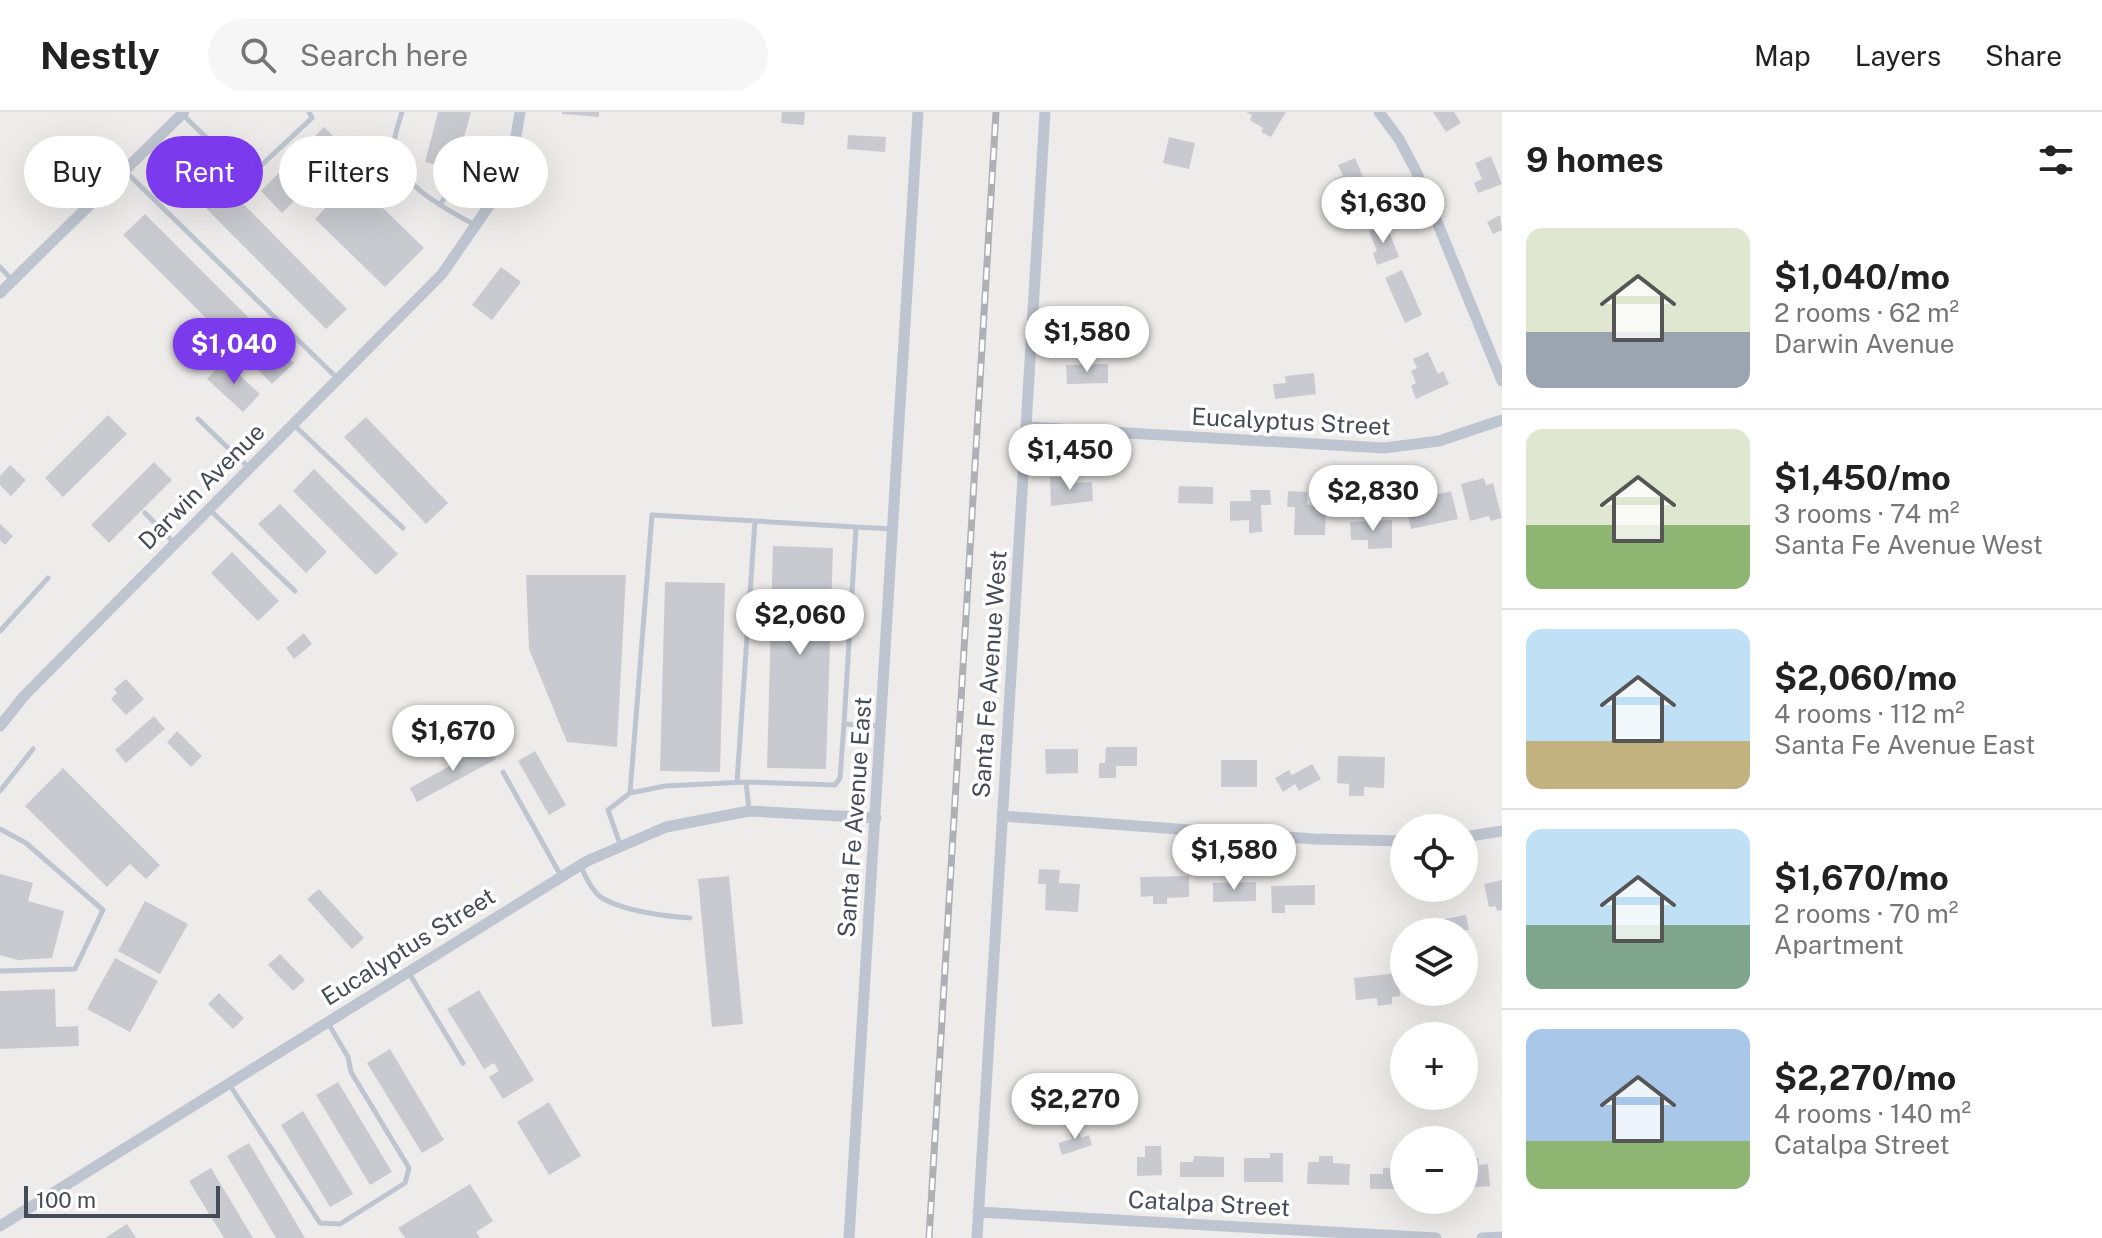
<!DOCTYPE html>
<meta charset="utf-8">
<style>
:root{--surface:#fff;--page:#f6f6f6;--text:#222;--muted:#767676;--line:#e0e0e0;--accent:#7c3aed}
body{margin:0;font-family:"Public Sans",sans-serif;background:var(--page);color:var(--text);height:100vh;display:flex;flex-direction:column;font-size:30px;white-space:nowrap}
*{box-sizing:border-box;margin:0}
p{font-size:26px;color:var(--muted)}
.icon{flex:none;width:44px;height:44px;fill:none;stroke:currentColor;stroke-width:2;stroke-linecap:round;stroke-linejoin:round}
.map{position:relative;flex:1;overflow:hidden}
.drawer{display:flex;flex-direction:column;background:var(--surface);width:600px}
.drawer>*{flex:none}
.top-card{position:absolute;left:24px;top:24px;width:760px;height:72px;display:flex;gap:16px}
.tools{position:absolute;left:1390px;top:702px;display:grid;gap:16px}
.tools a{display:grid;place-items:center;width:88px;height:88px;border-radius:50%;background:var(--surface);box-shadow:0 8px 32px #0002;font-size:40px}
.scale{position:absolute;left:24px;bottom:20px;width:196px;box-sizing:border-box;padding-left:8px;border:4px solid #454c57;border-top:0;font-size:22px;line-height:28px;white-space:nowrap;color:#454c57;-webkit-text-stroke:6px #fff;paint-order:stroke}
.price{position:absolute;translate:-50% -68px;padding:0 18px;border-radius:28px;background:#fff;color:#222;font-size:26px;line-height:52px;filter:drop-shadow(0 2px 4px #0008)}
.price::after{content:'';position:absolute;left:50%;top:48px;width:24px;height:18px;margin-left:-12px;background:inherit;clip-path:polygon(0 0,100% 0,50% 100%)}
.price.on{background:var(--accent);color:#fff}
ul{padding:0;list-style:none}
li{display:flex;align-items:center;gap:24px;height:200px;padding:0 24px}
li+li{border-top:2px solid var(--line)}
li span{display:grid;place-items:center;flex:none;width:224px;height:160px;border-radius:16px;color:#555}
li>.icon{margin-inline-start:auto}
span .icon{width:96px;height:96px;fill:#fffc;stroke-width:1}
li b{font-size:34px}
h2{display:flex;justify-content:space-between;align-items:center;height:96px;padding:0 24px;font-size:34px}
.tag{padding:0 28px;border-radius:36px;background:var(--surface);box-shadow:0 8px 32px #0002;font-size:28px;line-height:72px}
.tag.on{background:var(--accent);color:#fff}
header{display:flex;align-items:center;gap:48px;box-sizing:border-box;height:112px;padding:0 40px;background:var(--surface);border-bottom:2px solid var(--line)}
header strong{font-size:38px}
nav{display:flex;gap:44px;margin-inline-start:auto;font-size:28px}
.search{width:560px;height:72px;background:var(--page);display:flex;align-items:center;gap:20px;box-sizing:border-box;padding:0 28px;border-radius:44px;color:var(--muted);font-size:30px}
main{display:flex;flex:1;min-height:0}
.map>svg:first-child{display:block}
</style>
<header>
<strong>Nestly</strong>
<div class="search"><svg class="icon" aria-label="search" viewBox="0 0 24 24"><circle cx="10" cy="10" r="6"/><path d="M15 15l6 6"/></svg>Search here</div>
<nav><a>Map</a><a>Layers</a><a>Share</a></nav>
</header>
<main>
<div class="map">
<svg width="1502" height="1126" viewBox="0 0 1502 1126">
<rect width="100%" height="100%" fill="#eeeceb"/>
<!-- building -->
<path fill="#c9cad0" d="M438 0H471L455 58 425 50Z
M562 0H599V5L562 2Z
M782 0H805L804 13 781 11Z
M1246 0H1286L1271 25 1261 20 1263 16 1250 8 1252 3Z
M1433 0H1454L1461 11 1446 20Z
M324 15 346 37 282 101 261 79Z
M848 23 886 25 885 40 847 37Z
M1169 25 1195 31 1189 57 1163 51Z
M1491 44 1502 72 1478 81 1474 71 1482 67 1475 51Z
M1355 46 1371 84 1354 91 1348 78 1341 81 1335 67 1343 64 1338 53Z
M199 47 347 197 326 217 178 68Z
M353 67 424 136 385 175 315 107Z
M145 102 294 251 272 272 123 123Z
M1500 103 1502 118 1493 122 1487 110Z
M1386 112 1399 145 1377 153 1373 141 1377 139 1369 119Z
M501 155 521 170 492 208 472 193Z
M1402 158 1422 203 1405 211 1385 166Z
M1428 240 1438 262 1443 259 1449 272 1416 287 1411 274 1416 271 1411 259 1417 256 1413 247Z
M224 249 260 282 243 300 207 267Z
M1108 252V271L1067 272 1066 253Z
M1314 261 1316 282 1275 287 1273 272 1286 271 1285 264Z
M108 303 127 322 63 385 45 366Z
M366 305 448 391 426 412 344 325Z
M154 350 172 368 109 431 91 413Z
M10 353 26 368 11 384 0 373V364Z
M314 357 398 442 376 463 293 379Z
M1050 365H1065V371L1092 370 1093 389 1051 394Z
M1484 366 1486 373 1493 371 1502 406 1490 409 1489 404 1470 409 1461 372Z
M1179 374 1213 375V392L1178 391Z
M1250 378H1270L1271 393H1261L1262 420 1249 421V408L1230 409V389H1251Z
M1288 379 1307 380V393L1326 394 1325 423H1294L1295 395H1287Z
M1451 379 1458 407 1411 417 1405 390Z
M280 392 327 440 306 461 258 412Z
M1392 408V436L1368 437V428H1351L1350 410Z
M0 412 13 424 5 433 0 428Z
M773 434 833 436 826 657 767 656Z
M232 440 279 489 258 509 211 461Z
M526 463H626L617 635 567 630 529 537Z
M665 470 725 471 720 660 660 659Z
M304 521 312 532 294 547 286 536Z
M126 567 144 587 126 603 111 587 117 581 114 577Z
M154 604 165 617 126 651 115 638Z
M177 619 202 644 191 655 167 630Z
M488 633 496 647 417 690 410 676Z
M1106 635H1137V654H1116V666H1099V651H1105Z
M1045 637H1078V661L1046 662Z
M535 639 566 693 549 703 518 649Z
M1338 644 1385 645 1384 676 1364 675V684H1349V672L1337 671Z
M1221 648H1257V675H1221Z
M1312 652 1321 667 1299 679 1295 672 1283 680 1275 666 1289 658 1292 663Z
M63 656 160 753 146 767 130 752 107 775 25 694Z
M1039 757 1060 758 1059 771 1080 772 1078 800 1045 798 1046 772H1038Z
M0 762 33 771 28 789 64 799 52 846 18 848 0 843Z
M729 764 743 912 712 915 698 767Z
M1189 764V785L1167 786V792H1153V784L1141 785 1140 765Z
M1502 768V798L1497 799 1496 794 1489 795 1484 772Z
M1256 770V789L1213 790V771Z
M1315 773V793H1285V801H1272L1271 774Z
M319 777 364 826 352 837 307 787Z
M145 789 188 812 160 862 118 839Z
M1466 803 1469 818 1437 820 1435 809Z
M280 842 305 868 293 879 268 853Z
M115 846 158 869 130 920 87 897Z
M1398 861 1400 884 1392 885V892L1378 894 1377 886 1356 888 1354 866Z
M55 877 56 915 78 914 79 934 0 937V879Z
M479 878 534 968 503 987 489 965 499 959 494 951 484 957 447 897Z
M219 881 244 906 233 917 208 892Z
M390 937 444 1028 422 1041 367 951Z
M338 970 392 1060 370 1073 316 983Z
M549 990 581 1044 549 1063 517 1010Z
M303 999 353 1082 330 1095 281 1013Z
M1077 1012 1081 1026 1089 1023 1092 1033 1062 1043 1058 1031 1072 1027 1068 1015Z
M249 1031 305 1126H276L227 1044Z
M1145 1034H1161L1162 1063 1137 1064V1045H1145Z
M1270 1041H1283V1070H1244V1046H1270Z
M1194 1044 1224 1045V1065H1180V1050H1193Z
M1319 1044H1333V1051L1350 1052 1349 1073 1307 1072 1308 1050H1319Z
M1478 1046 1479 1053 1488 1052 1490 1074 1464 1076V1047Z
M211 1056 253 1126H224L189 1069Z
M1383 1056H1403V1077H1370V1062H1383Z
M470 1072 493 1109 476 1120 480 1126H405L398 1116Z
M127 1112 136 1126H105Z"/>
<g fill="none" stroke-linecap="round" stroke-linejoin="round">
<!-- service -->
<path stroke="#bfc5d0" stroke-width="5" d="M402 0C399 10 395 21 394 31 390 69 447 98 475 113
M183 3 246 64 251 63 312 6 309 0
M125 59 338 267
M440 93C461 59 460 49 501 67
M0 155 12 168
M198 307 249 356
M294 313 403 416
M210 398 295 479
M145 401 174 431
M0 519 48 466
M881 614 844 612 856 415 892 417
M503 660 561 764
M737 670 755 409
M746 670 835 673 840 666 844 612
M0 679 33 637
M630 681 652 403 856 415
M0 717 26 731 103 798 75 857 0 859
M620 732 608 698 630 681 665 674 746 670 749 698
M581 755C586 765 592 779 602 786 624 799 664 804 690 806
M409 861 463 951
M229 972 320 1111 340 1112 405 1071 409 1056 351 960 348 945 328 911"/>
<!-- minor -->
<path stroke="#bfc5d0" stroke-width="11" d="M1379 0 1399 27 1417 61 1502 269
M0 181 184 0
M1026 315 1384 336 1439 329 1502 308
M0 614 24 584 442 162 491 91 513 42 520 0
M1002 704 1314 727 1404 729
M1464 725 1502 719
M978 1100 1436 1126
M0 1114 587 749 666 715 749 699 876 706
M849 1126 918 0
M977 1126 1045 0
M1482 1126 1502 1125"/>
<defs>
<path id="rail" d="M929 1126 996 0"/>
</defs>
<!-- rail casing -->
<use href="#rail" stroke="#aeb0b6" stroke-width="7"/>
<!-- rail -->
<use href="#rail" stroke="#fff" stroke-width="4" stroke-dasharray="12" stroke-linecap="butt"/>
</g>
<g text-anchor="middle" dominant-baseline="central" stroke-width="7" stroke-linejoin="round" paint-order="stroke">
<!-- street labels -->
<g font-size="24" fill="#454c57" stroke="#fff">
<text transform="translate(1291 309) rotate(3)">Eucalyptus Street</text>
<text transform="translate(201 374) rotate(-45)">Darwin Avenue</text>
<text transform="translate(989 562) rotate(-86)">Santa Fe Avenue West</text>
<text transform="translate(854 705) rotate(-86)">Santa Fe Avenue East</text>
<text transform="translate(408 834) rotate(-32)">Eucalyptus Street</text>
<text transform="translate(1209 1091) rotate(3)">Catalpa Street</text>
</g>
</g>
</svg>
<div class="tools">
<a><svg class="icon" aria-label="locate" viewBox="0 0 24 24"><circle cx="12" cy="12" r="6"/><path d="M12 2v4M12 18v4M2 12h4M18 12h4"/></svg></a>
<a><svg class="icon" aria-label="layers" viewBox="0 0 24 24"><path d="M12 4l9 5-9 5-9-5zM3 14l9 5 9-5"/></svg></a>
<a>+</a>
<a>−</a>
</div>
<div class="scale">100 m</div>
<b class="price" style="left:1383px;top:133px">$1,630</b>
<b class="price" style="left:1087px;top:262px">$1,580</b>
<b class="price on" style="left:234px;top:274px">$1,040</b>
<b class="price" style="left:1070px;top:380px">$1,450</b>
<b class="price" style="left:1373px;top:421px">$2,830</b>
<b class="price" style="left:800px;top:545px">$2,060</b>
<b class="price" style="left:453px;top:661px">$1,670</b>
<b class="price" style="left:1234px;top:780px">$1,580</b>
<b class="price" style="left:1075px;top:1029px">$2,270</b>
<div class="top-card">
<a class="tag">Buy</a>
<a class="tag on">Rent</a>
<a class="tag">Filters</a>
<a class="tag">New</a>
</div>
</div>
<section class="drawer">
<h2>9 homes<svg class="icon" aria-label="filters" viewBox="0 0 24 24"><path d="M4 7h16M4 17h16"/><circle cx="9" cy="7" r="2"/><circle cx="15" cy="17" r="2"/></svg></h2>
<ul>
<li><span style="background:linear-gradient(#dfe7d0 65%,#9aa5b1 0)"><svg class="icon" aria-label="home" viewBox="0 0 24 24"><path d="M3 11l9-7 9 7M6 9v11h12V9"/></svg></span><div><b>$1,040/mo</b><p>2 rooms · 62 m²</p><p>Darwin Avenue</p></div></li>
<li><span style="background:linear-gradient(#dfe7d0 60%,#8fb573 0)"><svg class="icon" aria-label="home" viewBox="0 0 24 24"><path d="M3 11l9-7 9 7M6 9v11h12V9"/></svg></span><div><b>$1,450/mo</b><p>3 rooms · 74 m²</p><p>Santa Fe Avenue West</p></div></li>
<li><span style="background:linear-gradient(#bfe0f5 70%,#c2b280 0)"><svg class="icon" aria-label="home" viewBox="0 0 24 24"><path d="M3 11l9-7 9 7M6 9v11h12V9"/></svg></span><div><b>$2,060/mo</b><p>4 rooms · 112 m²</p><p>Santa Fe Avenue East</p></div></li>
<li><span style="background:linear-gradient(#bfe0f5 60%,#7fa58c 0)"><svg class="icon" aria-label="home" viewBox="0 0 24 24"><path d="M3 11l9-7 9 7M6 9v11h12V9"/></svg></span><div><b>$1,670/mo</b><p>2 rooms · 70 m²</p><p>Apartment</p></div></li>
<li><span style="background:linear-gradient(#a9c7e8 70%,#8fb573 0)"><svg class="icon" aria-label="home" viewBox="0 0 24 24"><path d="M3 11l9-7 9 7M6 9v11h12V9"/></svg></span><div><b>$2,270/mo</b><p>4 rooms · 140 m²</p><p>Catalpa Street</p></div></li>
</ul>
</section>
</main>
